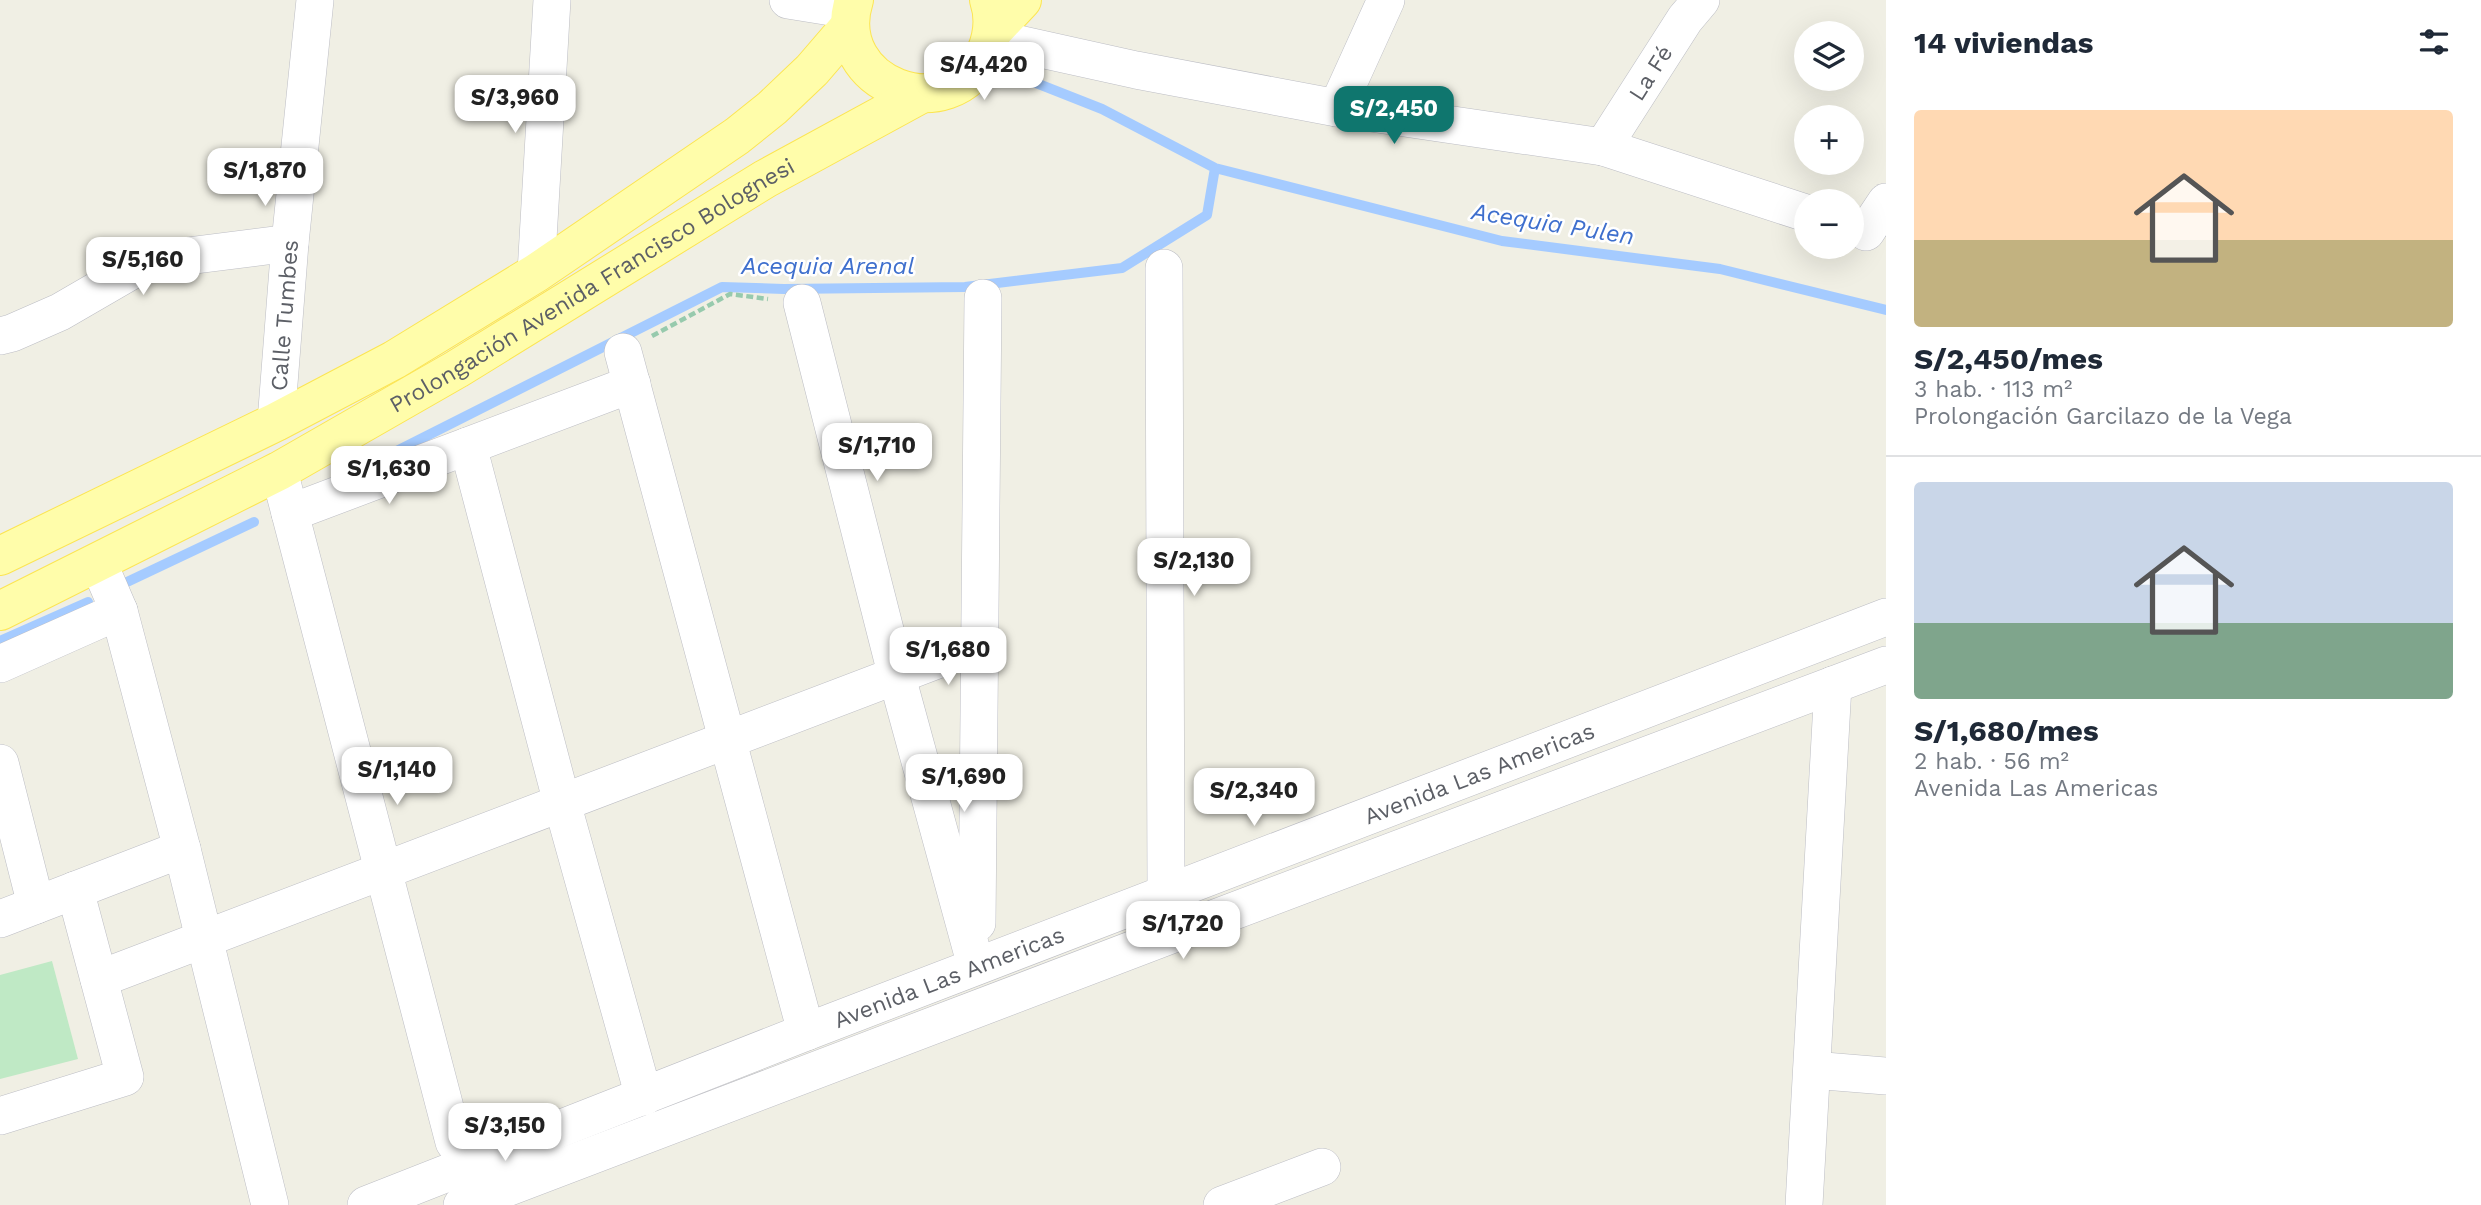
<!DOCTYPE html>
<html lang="es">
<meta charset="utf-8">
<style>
:root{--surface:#fff;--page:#f2f2f3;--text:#1f2937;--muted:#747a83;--line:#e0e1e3;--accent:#0f766e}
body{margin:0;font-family:"Work Sans",sans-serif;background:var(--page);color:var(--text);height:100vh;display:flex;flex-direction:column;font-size:26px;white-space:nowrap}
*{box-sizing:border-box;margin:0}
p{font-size:23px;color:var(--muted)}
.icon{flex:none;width:38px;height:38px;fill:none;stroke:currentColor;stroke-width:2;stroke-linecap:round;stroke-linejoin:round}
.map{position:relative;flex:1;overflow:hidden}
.sheet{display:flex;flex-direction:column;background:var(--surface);width:595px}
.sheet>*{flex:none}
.buttons{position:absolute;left:1794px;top:21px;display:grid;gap:14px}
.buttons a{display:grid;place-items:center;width:70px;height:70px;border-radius:50%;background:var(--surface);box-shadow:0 7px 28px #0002;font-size:35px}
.price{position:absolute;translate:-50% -60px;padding:0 16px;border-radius:14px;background:#fff;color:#222;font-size:23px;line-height:46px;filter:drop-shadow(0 2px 4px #0008)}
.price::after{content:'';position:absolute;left:50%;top:42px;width:21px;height:16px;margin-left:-10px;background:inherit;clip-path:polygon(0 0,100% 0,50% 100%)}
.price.selected{background:var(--accent);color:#fff}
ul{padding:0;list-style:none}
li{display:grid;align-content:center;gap:14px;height:371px;padding:0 28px}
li+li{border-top:2px solid var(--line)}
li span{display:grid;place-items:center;height:217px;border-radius:7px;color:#555}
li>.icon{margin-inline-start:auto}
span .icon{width:126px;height:126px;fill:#fffc;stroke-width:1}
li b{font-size:30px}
h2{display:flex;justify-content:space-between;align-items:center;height:84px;padding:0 28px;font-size:30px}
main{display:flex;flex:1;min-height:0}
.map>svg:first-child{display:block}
</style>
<main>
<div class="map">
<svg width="1886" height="1205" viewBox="0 0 1886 1205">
<rect width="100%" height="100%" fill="#f0efe4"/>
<!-- green -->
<path fill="#bfe9c5" d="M52 961 78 1059 0 1079V975Z"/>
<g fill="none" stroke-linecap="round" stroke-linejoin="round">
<!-- stream -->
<path stroke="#a5cbff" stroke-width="10" d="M1008 72 1102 109 1215 168 1502 241 1720 269 1886 310
M365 467 722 287 784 289 965 287 1122 268 1207 215 1215 168
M127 582 254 522
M0 641 88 602"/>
<defs>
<g id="minor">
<path d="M788 0 850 10"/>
<path d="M991 38 1136 70 1337 108 1603 147 1806 213"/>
<path d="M1337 108 1386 0"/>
<path id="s1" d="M1603 147 1685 19 1701 0"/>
<path d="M1866 232 1886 202"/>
<path d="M1164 268 1166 893 1170 915"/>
<path d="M536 273 552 0"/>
<path d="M802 303 897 677 976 966"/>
<path d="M0 336 12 333 60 312 148 261 290 243"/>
<path d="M623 352 806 1032"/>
<path id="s2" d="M276 422 290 243 315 0"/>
<path d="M468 446 562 803 644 1097"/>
<path d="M279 471 454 1142 484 1183"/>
<path d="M290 513 632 384"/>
<path d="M98 562 119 611 182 849 270 1205"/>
<path d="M0 664 119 611"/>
<path d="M0 763 36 905"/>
<path d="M0 919 182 849"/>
<path d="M977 923 983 298"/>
<path d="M99 979 979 644"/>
<path d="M1812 1070 1886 1076"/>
<path d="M0 1116 125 1077 75 890"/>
<path id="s3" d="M366 1205 806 1032 1886 617"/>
<path d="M462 1205 1218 917 1886 665"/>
<path d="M1222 1205 1322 1167"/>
<path d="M1804 1205 1833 685"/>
</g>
<g id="major">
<path d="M854 0C827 85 952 132 986 52 993 35 995 18 989 0"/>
<path d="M993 31 1022 0"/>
<path d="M0 556 276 422 394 360 536 273 737 136 772 108 812 70 849 27"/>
<path id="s4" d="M0 611 279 471 457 369 765 179 921 94"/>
</g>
</defs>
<!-- minor casing -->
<use href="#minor" stroke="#bcbdc4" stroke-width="38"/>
<!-- major casing -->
<use href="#major" stroke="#fce552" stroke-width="40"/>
<!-- path -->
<path stroke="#97caad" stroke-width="4.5" stroke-dasharray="7 3.5" stroke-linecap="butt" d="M652 336 730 294 768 299"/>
<!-- minor -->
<use href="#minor" stroke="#fff" stroke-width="37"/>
<!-- major -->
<use href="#major" stroke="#fffdaa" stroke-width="38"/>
</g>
<g text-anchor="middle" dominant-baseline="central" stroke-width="5" stroke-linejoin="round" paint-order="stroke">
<!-- street labels -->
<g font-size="23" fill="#5c5f66" stroke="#fff">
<text stroke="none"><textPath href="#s1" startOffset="88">La Fé</textPath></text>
<text stroke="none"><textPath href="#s4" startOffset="676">Prolongación Avenida Francisco Bolognesi</textPath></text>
<text stroke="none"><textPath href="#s2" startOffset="107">Calle Tumbes</textPath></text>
<text stroke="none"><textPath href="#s3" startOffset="1194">Avenida Las Americas</textPath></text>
<text stroke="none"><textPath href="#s3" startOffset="626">Avenida Las Americas</textPath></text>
</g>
<!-- water labels -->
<g font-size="24" font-style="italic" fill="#3e6fcd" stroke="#fff">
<text transform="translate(1553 224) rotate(9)">Acequia Pulen</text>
<text x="828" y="266">Acequia Arenal</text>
</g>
</g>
</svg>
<div class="buttons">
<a><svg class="icon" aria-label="layers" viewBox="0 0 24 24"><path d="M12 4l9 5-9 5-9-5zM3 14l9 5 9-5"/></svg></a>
<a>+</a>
<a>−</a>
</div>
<b class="price" style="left:984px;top:102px">S/4,420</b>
<b class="price" style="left:515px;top:135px">S/3,960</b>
<b class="price selected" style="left:1394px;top:146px">S/2,450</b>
<b class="price" style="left:265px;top:208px">S/1,870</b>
<b class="price" style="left:143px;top:297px">S/5,160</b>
<b class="price" style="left:877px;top:483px">S/1,710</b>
<b class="price" style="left:389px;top:506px">S/1,630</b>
<b class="price" style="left:1194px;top:598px">S/2,130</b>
<b class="price" style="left:948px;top:687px">S/1,680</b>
<b class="price" style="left:397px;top:807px">S/1,140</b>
<b class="price" style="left:964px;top:814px">S/1,690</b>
<b class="price" style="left:1254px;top:828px">S/2,340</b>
<b class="price" style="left:1183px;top:961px">S/1,720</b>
<b class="price" style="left:505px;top:1163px">S/3,150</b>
</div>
<section class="sheet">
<h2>14 viviendas<svg class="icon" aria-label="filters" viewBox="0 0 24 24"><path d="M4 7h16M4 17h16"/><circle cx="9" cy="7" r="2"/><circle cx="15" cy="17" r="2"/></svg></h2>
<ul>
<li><span style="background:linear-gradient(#ffd9b3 60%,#c2b280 0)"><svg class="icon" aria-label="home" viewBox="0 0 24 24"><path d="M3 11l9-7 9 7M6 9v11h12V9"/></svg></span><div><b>S/2,450/mes</b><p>3 hab. · 113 m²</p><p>Prolongación Garcilazo de la Vega</p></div></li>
<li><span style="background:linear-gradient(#c9d6e8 65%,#7fa58c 0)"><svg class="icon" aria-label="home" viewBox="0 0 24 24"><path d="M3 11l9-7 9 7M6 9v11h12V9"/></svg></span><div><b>S/1,680/mes</b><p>2 hab. · 56 m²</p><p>Avenida Las Americas</p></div></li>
</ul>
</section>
</main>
